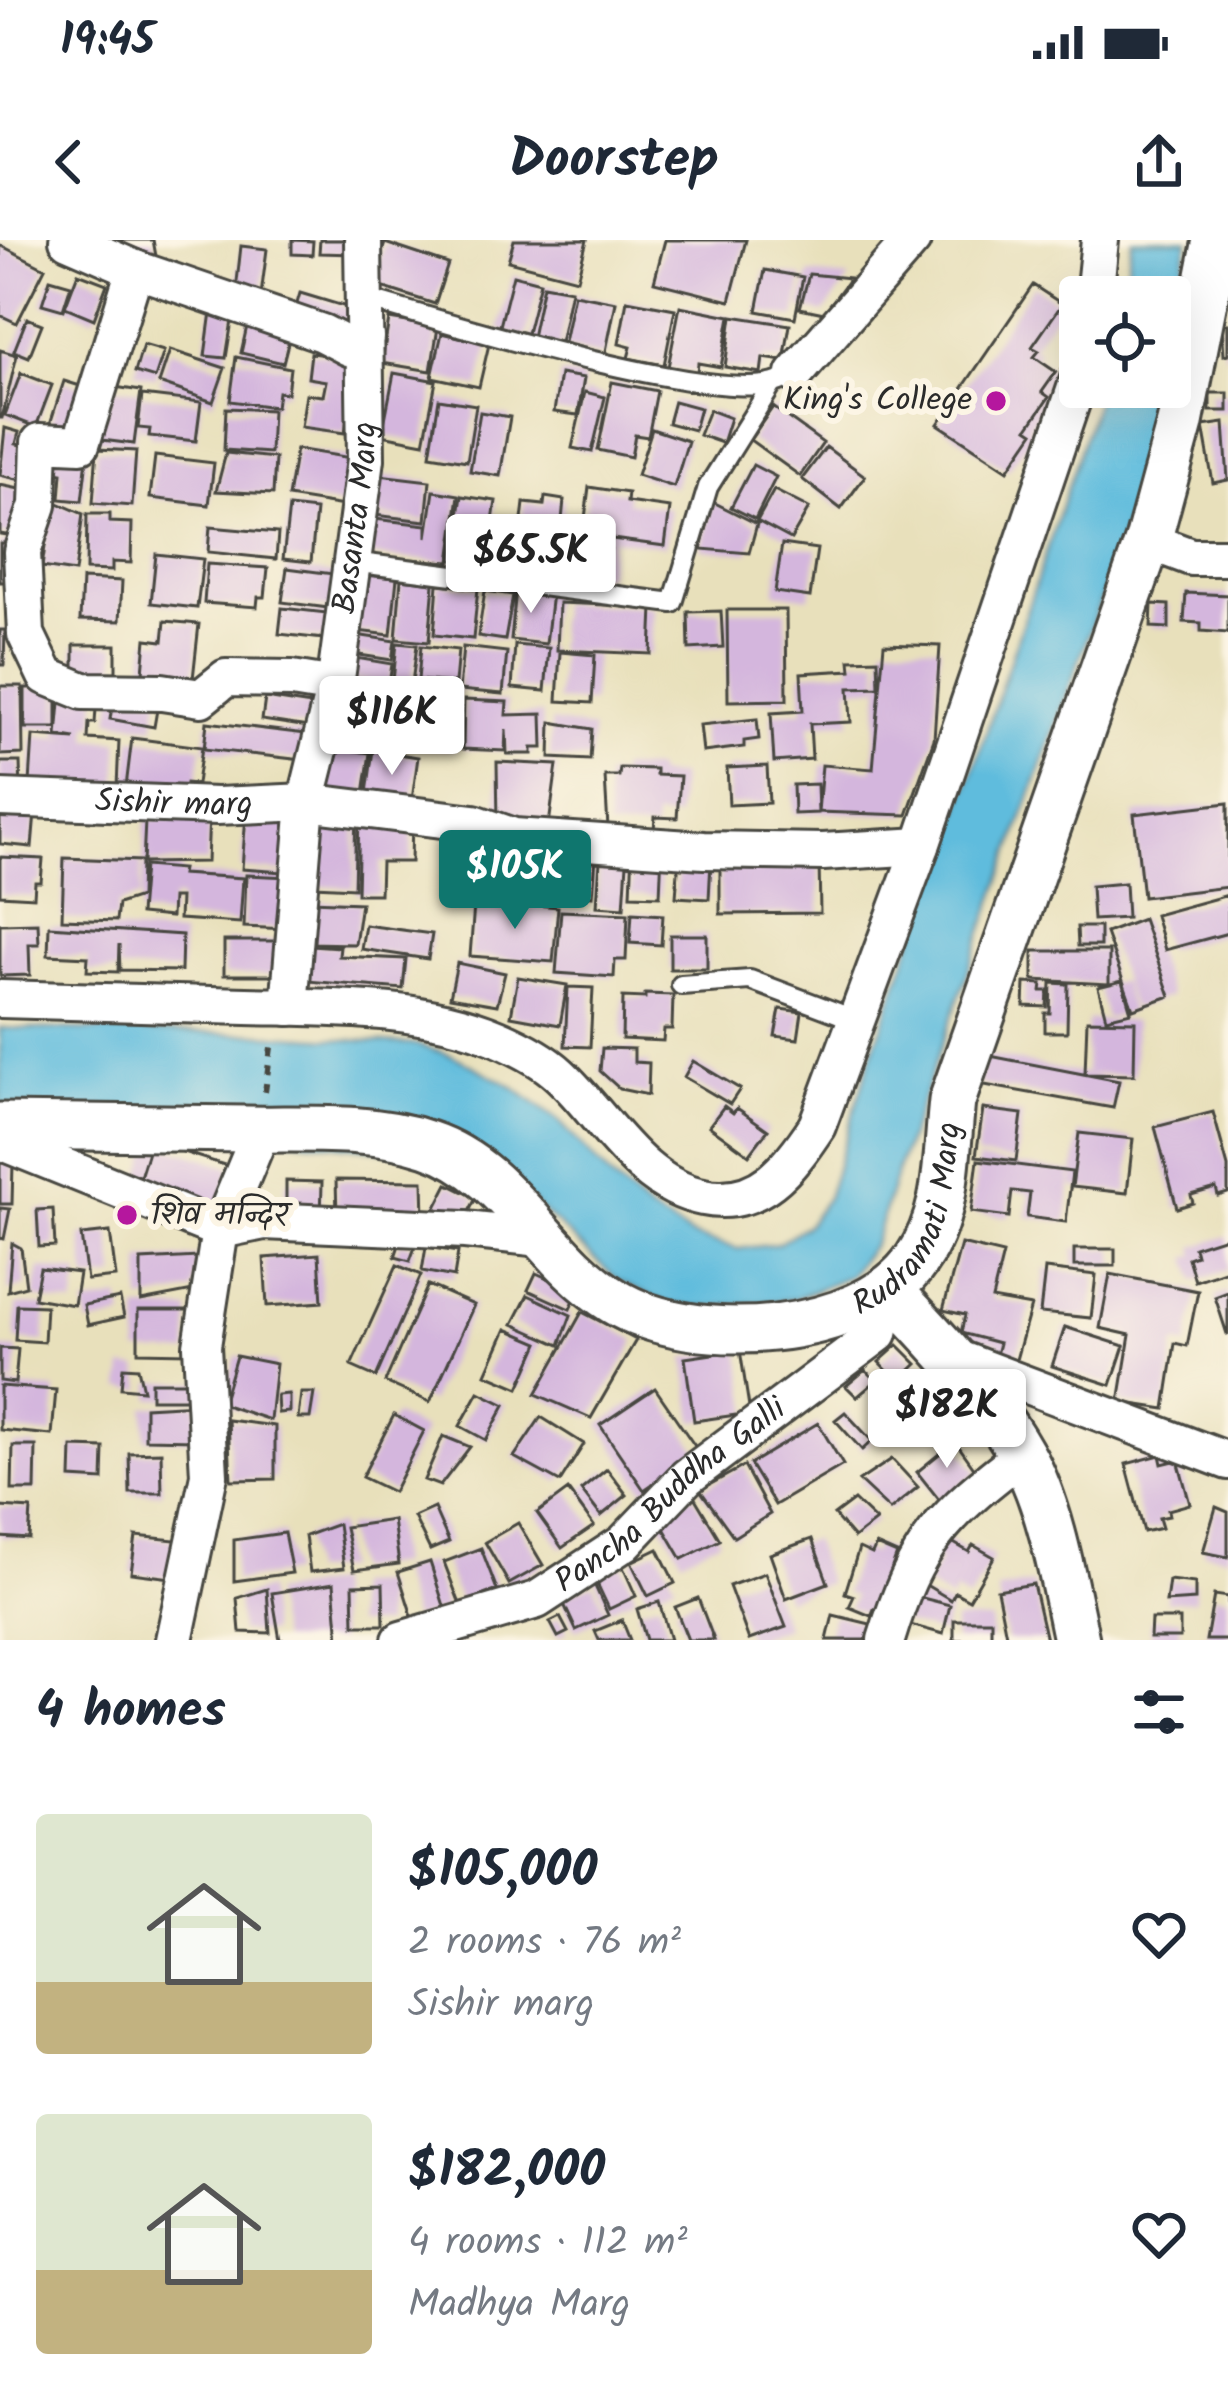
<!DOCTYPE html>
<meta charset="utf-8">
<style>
:root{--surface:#fff;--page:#f2f2f3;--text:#1f2937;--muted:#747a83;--accent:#0f766e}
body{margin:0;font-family:Kalam,"Playpen Sans Deva",sans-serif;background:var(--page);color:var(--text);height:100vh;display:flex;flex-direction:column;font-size:45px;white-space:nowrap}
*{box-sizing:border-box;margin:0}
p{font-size:39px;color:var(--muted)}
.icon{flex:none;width:66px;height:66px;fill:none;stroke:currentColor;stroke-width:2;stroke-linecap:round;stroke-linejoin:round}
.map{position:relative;height:1400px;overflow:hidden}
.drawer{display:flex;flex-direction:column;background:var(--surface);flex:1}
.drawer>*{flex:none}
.tools{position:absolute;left:1059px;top:36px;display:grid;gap:24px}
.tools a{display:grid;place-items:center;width:132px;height:132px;border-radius:12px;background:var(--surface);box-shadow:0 12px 48px #0002;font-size:60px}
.price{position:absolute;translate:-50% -102px;padding:0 27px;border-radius:12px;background:#fff;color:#222;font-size:39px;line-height:78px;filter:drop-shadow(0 3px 6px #0008)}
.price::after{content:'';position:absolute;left:50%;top:72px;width:36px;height:27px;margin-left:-18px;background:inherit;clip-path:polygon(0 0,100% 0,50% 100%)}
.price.active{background:var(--accent);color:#fff}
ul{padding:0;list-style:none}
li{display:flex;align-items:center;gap:36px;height:300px;padding:0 36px}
li span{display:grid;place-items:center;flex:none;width:336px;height:240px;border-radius:12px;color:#555}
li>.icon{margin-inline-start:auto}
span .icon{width:144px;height:144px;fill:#fffc;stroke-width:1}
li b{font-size:51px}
h2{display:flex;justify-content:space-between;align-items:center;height:144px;padding:0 36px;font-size:51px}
.status{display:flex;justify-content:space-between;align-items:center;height:84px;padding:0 60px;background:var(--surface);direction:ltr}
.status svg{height:33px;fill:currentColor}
header{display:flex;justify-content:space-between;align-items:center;height:156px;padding:0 36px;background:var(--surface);font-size:54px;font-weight:800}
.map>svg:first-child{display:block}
</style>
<div class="status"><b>19:45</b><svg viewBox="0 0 49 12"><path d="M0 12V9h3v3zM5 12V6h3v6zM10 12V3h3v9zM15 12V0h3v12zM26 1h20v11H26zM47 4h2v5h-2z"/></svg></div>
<header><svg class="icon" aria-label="back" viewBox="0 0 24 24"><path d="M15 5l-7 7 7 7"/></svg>Doorstep<svg class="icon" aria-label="share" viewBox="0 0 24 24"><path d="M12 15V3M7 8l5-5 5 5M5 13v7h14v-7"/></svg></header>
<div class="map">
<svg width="1228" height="1400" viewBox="0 0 1228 1400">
<rect width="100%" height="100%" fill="#fcf5e5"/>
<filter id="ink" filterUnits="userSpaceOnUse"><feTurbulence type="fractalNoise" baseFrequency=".00833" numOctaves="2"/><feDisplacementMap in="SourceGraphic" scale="24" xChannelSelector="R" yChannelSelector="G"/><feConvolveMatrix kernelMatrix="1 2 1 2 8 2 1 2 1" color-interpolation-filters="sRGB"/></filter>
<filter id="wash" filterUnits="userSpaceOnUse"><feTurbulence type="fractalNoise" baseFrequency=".004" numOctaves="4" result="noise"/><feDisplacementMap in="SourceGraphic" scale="48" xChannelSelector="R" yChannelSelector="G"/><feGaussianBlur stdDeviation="2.7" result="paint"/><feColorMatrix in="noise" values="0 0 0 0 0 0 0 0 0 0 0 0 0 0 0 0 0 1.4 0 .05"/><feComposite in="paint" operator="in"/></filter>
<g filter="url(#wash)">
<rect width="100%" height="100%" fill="#e8e0bb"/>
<!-- water -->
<path fill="#5ebcdd" stroke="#447484" stroke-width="3" d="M1132 0H1188L1170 110V57H1123Z
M1101 147H1163L1155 188 1111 331 899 925 874 1004 849 1036 794 1059 709 1067 669 1064 618 1040 490 923 0 865V788L255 794 414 804 453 816 510 845 558 880 610 937 648 970 692 996 738 1009 778 1004 807 985 827 958 871 817 978 517Z"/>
<g id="blocks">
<!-- building -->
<path fill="#d4b6dd" d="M121 0H153L158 27 116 7Z
M292 0 313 1 312 15 292 14Z
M320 0H356L355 14 319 13Z
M514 0H587L577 39 508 21Z
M665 0H746L730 61 654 42Z
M385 3 448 24 435 64 372 44Z
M0 5 45 28 17 83 0 75Z
M241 6 267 9 260 63 235 60Z
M765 30 803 37 795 78 757 71Z
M78 33 107 44 94 79 65 67Z
M809 34 850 38 824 73 800 68Z
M513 35 540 42 526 97 499 90Z
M50 39 71 45 63 70 42 64Z
M543 45 571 50 559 108 531 102Z
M1033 45 1062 64 1032 107 1039 111 1034 117 1056 132 1042 152 1049 157 1028 188 1034 192 1008 230 938 184Z
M300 53 350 68 342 96 292 81Z
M574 54 616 62 605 116 563 107Z
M627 60 675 69 664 125 628 118 631 107 619 104Z
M212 64 234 68 226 118 205 116Z
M680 66 730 76 721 127 698 123 697 132 668 127Z
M732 76 790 85 784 121 763 118 761 133 725 127Z
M249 77 292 87 283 123 241 113Z
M27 78 42 84 29 117 14 111Z
M389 79 438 87 431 131 382 123Z
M1222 84H1228V114L1224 115Z
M442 93 489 104 479 147 432 137Z
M143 105 164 111 155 138 135 132Z
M0 110 17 115 2 178H0Z
M170 110 225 128 213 162 159 143Z
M311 113 355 119 345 193 301 187 306 154 323 156 326 141 308 138Z
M236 117 290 128 287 153 278 152 276 167 230 161Z
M21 133 52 145 36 187 5 175Z
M394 133 436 141 424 203 382 195Z
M560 134 584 138 578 175 554 172Z
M64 141 90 149 75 195 49 187Z
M612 142 657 151 648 197 635 195 631 217 598 210Z
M115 147 141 151 134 204 94 199Z
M585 152 605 157 592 212 572 208Z
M1210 153H1228V171H1210Z
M142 155 201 162 196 201 149 196 150 189 138 188Z
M439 159 476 165 467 221 430 215Z
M674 161 700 168 694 190 668 183Z
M773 167 823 203 800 236 750 200Z
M226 168 272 170 270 213 224 210Z
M709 170 730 178 722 203 699 195Z
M480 172 510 177 500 236 470 231Z
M1224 183 1228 240 1213 243 1203 186Z
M5 188 19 192 16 204 33 208 25 241 0 235Z
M652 189 688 201 674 247 637 235Z
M51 207 88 210 82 261 60 259 62 233 49 231Z
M826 207 865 236 841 269 802 239Z
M97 209 136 211 132 266 93 263Z
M296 209 357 219 350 267 288 257Z
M226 213 275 218 273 254 216 251Z
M155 216 214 223 209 265 150 258Z
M753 225 776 237 755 279 731 267Z
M379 235 430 241 426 281 374 275Z
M0 245 34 252 24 298 0 294Z
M589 247 628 253 627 262 670 268 665 306 612 299 607 336 571 331 577 293 583 294Z
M774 250 809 268 791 299 757 281Z
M434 251 459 255 450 322 370 316 374 279 427 285V297Z
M42 256 83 274 75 332 42 327 47 293Z
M462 256 496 261 486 326 452 320Z
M545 257 564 260 562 280 575 281 571 312 541 308 540 317 518 314 524 263 544 265Z
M713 262 757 284 749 313 701 309Z
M289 267 316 270 311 322 283 319Z
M87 274H110V282L132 283 131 323 112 322V331L86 330Z
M210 287 278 293 276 319 208 312Z
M0 303H10L8 342H0Z
M782 304 817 309 810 357 775 352Z
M156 314 203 319 197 368 151 363Z
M207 324 268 328 265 357H258L257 367 204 363Z
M287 328 341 335 336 369 282 362Z
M362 335 397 338 391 395 357 391Z
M82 339 122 341 120 381 80 380Z
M401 339 434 343 429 402 396 399Z
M438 344 478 348 473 399 434 395Z
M516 349 552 353 546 404 511 400Z
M485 351 513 355 505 400 478 396Z
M1186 353 1228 355V393L1201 391V383L1184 382Z
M559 363 653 367 651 414 557 410Z
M1152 364 1169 365V388L1151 387Z
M282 368 336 374 333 400 279 394Z
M727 370H786L787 460 728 461Z
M721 371 723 407 689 409 688 372Z
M165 381 199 384 192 448 142 444 146 399 163 401Z
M0 390H5L4 425H0Z
M356 395 395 401 392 420 353 414Z
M397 403 417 405 412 443 393 441Z
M884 404 940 406 934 499 907 575 818 572 822 525 873 529Z
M74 405H116V445H74Z
M515 405 549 408 545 451 512 448Z
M421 406 458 410 455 443 418 440Z
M463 407 507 412 503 454 459 450Z
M560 412 595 415 592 463 557 461Z
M350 417 392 424 389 444 346 437Z
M878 419 879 447 849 448 851 482 810 484 812 519 774 522 771 473 803 471 801 433 851 430 850 420Z
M345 439 384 445 376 504 337 498Z
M0 446H22L23 514 0 515Z
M419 446 458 448 455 509 416 507Z
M25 448H57V488H25Z
M61 451 97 455 95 483H89L88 499 119 501 117 547 30 543 33 496 75 499 57 496Z
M385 453 411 455 406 505 381 503Z
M114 455 159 458 154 487 110 479Z
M265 458 318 466 315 488 262 480Z
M464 460 507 462 506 475 542 474 543 508H532V514H507L506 489 505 511 463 509Z
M757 479 759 499 744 501V507L703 512 700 485Z
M207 482 306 494 303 520 204 509Z
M551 482 592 489 590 520 550 518Z
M132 498 202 507 197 544 186 543 184 557 125 555Z
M327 507 370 513 363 560 320 554Z
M373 510 418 517 411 567 366 560Z
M0 522H20L21 555H0Z
M497 522 557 525 549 585 498 583Z
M767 526 769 563 729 565 727 528Z
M620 528 656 529V535L680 536 677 578 655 577 654 590 608 588 605 536H619Z
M817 544 818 573 794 574 793 545Z
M1228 563V647L1143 657 1134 574Z
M0 569 35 572 32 607 0 604Z
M316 571 356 572 354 648 314 646Z
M209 574 207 622 143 623 145 581Z
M246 574 301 577 297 633 242 629Z
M359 577 412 578 411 622H381L380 654H357Z
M564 600 597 603 593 656 561 653Z
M466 602 512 605 510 656H497V661L464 659Z
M515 603 559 606 556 654H551L550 659 511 657Z
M601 606 628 608 624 668 597 666Z
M633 609 662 610 660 656 631 655Z
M0 617 43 619 41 642H35L34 657 0 655Z
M64 618 141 621 140 657 118 664 116 681 62 679Z
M679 618 711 621 709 659 676 657Z
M819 621 820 673 720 674V622Z
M144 626 182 629 181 634 243 638 240 683 179 679 180 658H172L171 677 140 674Z
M246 635 289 637 287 689 244 687Z
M1125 643 1127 678 1093 680 1091 646Z
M1228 655V693L1165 710 1155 675Z
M310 661 361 663 355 704 309 703Z
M513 663 558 667 553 722 470 716 474 665 513 668Z
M561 671 628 674 626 720H615L614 737 556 733Z
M632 673 663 675 661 705 630 703Z
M1143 679 1170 756 1133 769 1106 693Z
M38 683 39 704H29L30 735 0 736V684Z
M365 685 432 694 428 719 361 709Z
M49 686 182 695 181 731 120 730 119 704 118 732 87 731 88 717 48 715Z
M1077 687H1100V706H1078Z
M670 695H707V729H670Z
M224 701H284V735H224Z
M310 705 340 707 339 716 406 719 403 749 307 741Z
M1033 711H1109V744L1033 740Z
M457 723 505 733 497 765 450 757Z
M518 737 567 745 560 785 511 776Z
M1122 741 1131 772 1106 778 1098 747Z
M1025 743 1042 744 1041 751H1048L1047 767 1024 766Z
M1051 743 1068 744 1067 792H1045V773H1050Z
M568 747 593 748 590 807 565 806Z
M645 754 673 755 672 789H664L663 801 622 799 623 757 645 758Z
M780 769 802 772 798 799 775 796Z
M1087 780 1135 781 1134 835 1085 834Z
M602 808 634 809V822L649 823 648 855 620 849 600 831Z
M985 815 1119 841 1113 868 979 844Z
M693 821 740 849 730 864 684 837Z
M724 866 733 873 737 868 768 890 749 915 709 886Z
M983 869 1022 874 1016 921 976 916Z
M1213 872 1228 927V953L1218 956 1216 948 1191 955 1193 963 1177 968 1155 887Z
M1079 893 1133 899 1127 953 1072 947Z
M151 902 231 927 215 978 135 953Z
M978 920 1072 932 1066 982 1027 977 1030 953 1012 951 1009 977 971 972Z
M0 923H13L12 964H0Z
M336 940 423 941 424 979 337 975Z
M286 941 322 942 321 979 286 978Z
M448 944 476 958 461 987 433 973Z
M0 968 10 969 4 999 0 998Z
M53 969 55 1006 39 1007 37 970Z
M110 992 116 1037 87 1040 81 995Z
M1228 996V1030L1195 1041 1188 1018 1196 1015 1194 1007Z
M400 1002 415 1007 410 1021 395 1017Z
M12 1003 21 1008 26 1046 8 1051Z
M961 1004 1003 1014 992 1059 1031 1066 1014 1127 994 1122 999 1103 961 1093 965 1075 943 1070Z
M426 1007 458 1012 454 1037 422 1031Z
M1074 1009H1115V1026H1074Z
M319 1014 322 1062 267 1066 264 1018Z
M198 1017 193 1051 141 1061V1020Z
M397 1025 421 1035 376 1137 351 1126Z
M40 1028 79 1033 74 1065 34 1058Z
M1045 1029 1096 1035 1091 1078 1040 1073Z
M536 1033 578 1052 570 1069 528 1050Z
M1110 1034 1198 1051 1187 1106 1175 1103 1165 1169 1119 1162 1130 1095 1100 1088Z
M428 1045 474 1065 430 1162 385 1142Z
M1228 1052V1094H1227L1215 1057Z
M528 1055 571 1075 560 1105 513 1084Z
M120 1058 124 1077 88 1085 84 1065Z
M17 1065 46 1066 44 1102 15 1100Z
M138 1070H189L188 1113 138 1112Z
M582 1072 636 1100 591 1178 536 1154Z
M1065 1087 1124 1106 1111 1145 1052 1126Z
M506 1089 539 1103 519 1148 486 1134Z
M898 1105 917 1124 898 1142 879 1122Z
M0 1108 18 1109 15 1143 0 1141Z
M740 1110 750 1173 694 1181 685 1118Z
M236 1116 276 1124 270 1180 222 1164Z
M123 1127 138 1128 143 1150 121 1148Z
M865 1130 876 1141 857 1157 846 1146Z
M151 1142H202V1159H151Z
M0 1146 56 1150 52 1195 0 1190Z
M655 1148 699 1212 644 1250 600 1185Z
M479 1152 505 1165 486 1200 460 1186Z
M301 1153H314L310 1178H298Z
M289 1154V1172L278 1173 277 1155Z
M197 1164 196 1200 145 1199V1167Z
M945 1164 963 1181 946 1199 928 1181Z
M845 1172 872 1201 862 1210 835 1180Z
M394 1175 424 1191 393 1252 362 1237Z
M541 1177 584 1204 560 1242 514 1217Z
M228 1180 275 1186V1239L231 1240Z
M818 1183 843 1225 775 1265 750 1224Z
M443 1196 470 1207 440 1246 424 1240Z
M955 1201 977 1232 940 1261 917 1232Z
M13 1206H36L35 1250H12Z
M72 1207 104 1208 103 1240 71 1238Z
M161 1212 162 1253H130L129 1213Z
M1160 1215 1162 1224 1178 1220 1190 1264 1168 1270 1169 1276 1159 1278 1162 1288 1144 1292 1126 1224Z
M892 1219 918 1247 890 1270 859 1241Z
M744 1226 770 1274 734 1297 700 1250Z
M607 1229 627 1255 601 1276 581 1250Z
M568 1250 594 1286 562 1308 537 1273Z
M693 1255 720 1300 682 1319 658 1278Z
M854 1260 876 1281 854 1298 834 1275Z
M0 1267 31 1269 29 1299 0 1297Z
M1216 1267 1228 1272V1317L1203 1312Z
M434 1268 449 1302 430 1310 414 1277Z
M393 1280 399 1324 354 1330 345 1287Z
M518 1283 543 1325 509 1344 485 1302Z
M338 1284 344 1328 310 1332 305 1296Z
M284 1293 292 1333 234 1341V1300Z
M136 1296 185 1301 180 1339 131 1333Z
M945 1298 969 1312 973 1305 994 1317 969 1360 955 1352 951 1360 926 1345 940 1320 934 1317Z
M812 1299 828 1343 786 1359 770 1314Z
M876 1305 897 1314 892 1327 906 1332 879 1371 874 1369 871 1376 849 1367 854 1356 845 1353 859 1308 872 1314Z
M481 1308 497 1350 460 1364 444 1322Z
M658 1309 675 1343 648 1356 631 1322Z
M430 1322 445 1369 413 1379 398 1332Z
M622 1325 636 1356 609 1369 594 1337Z
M765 1333 786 1387 749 1400 729 1346Z
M1169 1340 1195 1343V1360L1166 1362Z
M334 1343 339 1400H280L272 1353Z
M383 1344 384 1385H354L353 1345Z
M594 1344 608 1375 576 1390 561 1358Z
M1033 1344 1046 1400H1007L997 1350Z
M267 1349 270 1393 240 1392 237 1358Z
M911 1355 950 1365 943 1394 903 1383Z
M1214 1355 1228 1357V1400H1206Z
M698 1358 714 1400H688L675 1367Z
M659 1362 670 1400H646L637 1369Z
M833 1375 883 1387 880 1400H827Z
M560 1377 568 1392 558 1397 550 1382Z
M1151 1379H1180V1398H1150Z
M622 1380 630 1400H599L595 1391Z
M954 1380H991V1400H954Z"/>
</g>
</g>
<g filter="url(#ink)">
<use href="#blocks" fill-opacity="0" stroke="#474641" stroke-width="3"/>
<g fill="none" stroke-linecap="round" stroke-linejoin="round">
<defs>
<path id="service" d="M363 58C435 79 722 167 780 141
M352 322 673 363 708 247 772 145
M681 745 750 740 856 780"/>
<g id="minor">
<path d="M68 0 135 29 322 93 349 107 365 97"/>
<path d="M135 29 81 204 40 202 38 265 22 312 26 394 46 436 83 451 162 452 201 458 226 438 292 439 335 446"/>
<path d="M1094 57 1100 0"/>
<path d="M795 134 912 0"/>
<path d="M1148 301 1191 317H1228"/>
<path id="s1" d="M0 558 217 566 306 562 474 583 514 597 704 610 823 612 921 606"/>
<path d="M0 759C82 762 164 764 246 766 328 768 420 765 498 798 519 807 543 819 560 835 604 876 639 945 703 957 759 969 790 927 817 886L921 606 1080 136"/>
<path id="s2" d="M289 767 306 562 335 446 366 219 363 0"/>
<path d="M0 901 220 990 264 981 465 990 542 998"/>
<path d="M953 1117 1228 1221"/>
<path d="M174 1400 209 1235 202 1106 220 990 262 889"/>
<path id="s3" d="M401 1400 537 1360 624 1303 687 1237 879 1093 889 1050"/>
<path d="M886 1400C915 1304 943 1275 1022 1215"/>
</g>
<g id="tertiary">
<path id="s4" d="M0 886C82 887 164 888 247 889 306 890 371 885 428 904 510 931 543 1018 614 1061 692 1109 863 1099 917 1019 949 973 946 914 952 861L1148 301 1180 183 1216 0"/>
<path d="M889 1050C938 1101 987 1153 1022 1215 1051 1266 1064 1343 1076 1400"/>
</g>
</defs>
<!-- service casing -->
<use href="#service" stroke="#474641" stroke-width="24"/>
<!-- minor casing -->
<use href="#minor" stroke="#474641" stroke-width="42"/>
<!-- tertiary casing -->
<use href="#tertiary" stroke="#474641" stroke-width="51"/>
<!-- path -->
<path stroke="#474641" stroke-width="6" stroke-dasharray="9 9" stroke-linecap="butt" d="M265 852 272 800"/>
<!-- service -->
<use href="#service" stroke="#fff" stroke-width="18"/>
<!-- minor -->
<use href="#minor" stroke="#fff" stroke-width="36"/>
<!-- tertiary -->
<use href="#tertiary" stroke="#fff" stroke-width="45"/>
</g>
</g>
<!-- markers -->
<g fill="#b5179e" stroke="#fcf5e5" stroke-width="4.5">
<circle cx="996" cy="161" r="12"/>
<circle cx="127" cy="975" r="12"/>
</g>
<g text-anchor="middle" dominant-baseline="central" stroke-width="12" stroke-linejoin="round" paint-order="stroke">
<!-- poi labels -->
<g font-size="33" fill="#2b2b2b" stroke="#fcf5e5" text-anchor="end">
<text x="972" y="161">King's College</text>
<text x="151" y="975" text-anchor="start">शिव मन्दिर</text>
</g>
<!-- street labels -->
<g font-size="33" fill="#2b2b2b" stroke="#fcf5e5">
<text stroke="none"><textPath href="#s2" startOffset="495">Basanta Marg</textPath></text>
<text stroke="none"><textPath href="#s1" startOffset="174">Sishir marg</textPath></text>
<text stroke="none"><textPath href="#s4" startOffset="1035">Rudramati Marg</textPath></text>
<text stroke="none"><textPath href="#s3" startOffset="312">Pancha Buddha Galli</textPath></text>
</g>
</g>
</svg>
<div class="tools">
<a><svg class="icon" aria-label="locate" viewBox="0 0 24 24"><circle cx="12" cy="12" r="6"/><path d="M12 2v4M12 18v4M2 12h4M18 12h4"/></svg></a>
</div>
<b class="price" style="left:531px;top:376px">$65.5K</b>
<b class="price" style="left:392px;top:538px">$116K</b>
<b class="price active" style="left:515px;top:692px">$105K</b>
<b class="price" style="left:947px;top:1231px">$182K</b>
</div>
<section class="drawer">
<h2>4 homes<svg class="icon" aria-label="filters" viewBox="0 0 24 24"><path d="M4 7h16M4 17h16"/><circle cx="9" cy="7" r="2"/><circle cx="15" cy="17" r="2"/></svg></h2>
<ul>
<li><span style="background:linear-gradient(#dfe7d0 70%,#c2b280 0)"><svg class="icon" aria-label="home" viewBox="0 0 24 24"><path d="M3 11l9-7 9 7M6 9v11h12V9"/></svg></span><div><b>$105,000</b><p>2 rooms · 76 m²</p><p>Sishir marg</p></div><svg class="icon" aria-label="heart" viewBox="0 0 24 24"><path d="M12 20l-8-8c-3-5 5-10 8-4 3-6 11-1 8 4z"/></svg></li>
<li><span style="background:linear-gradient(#dfe7d0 65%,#c2b280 0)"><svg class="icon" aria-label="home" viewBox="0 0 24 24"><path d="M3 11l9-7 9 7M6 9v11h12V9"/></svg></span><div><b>$182,000</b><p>4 rooms · 112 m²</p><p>Madhya Marg</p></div><svg class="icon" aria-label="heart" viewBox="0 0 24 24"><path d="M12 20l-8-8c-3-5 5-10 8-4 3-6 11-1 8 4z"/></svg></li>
</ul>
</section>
